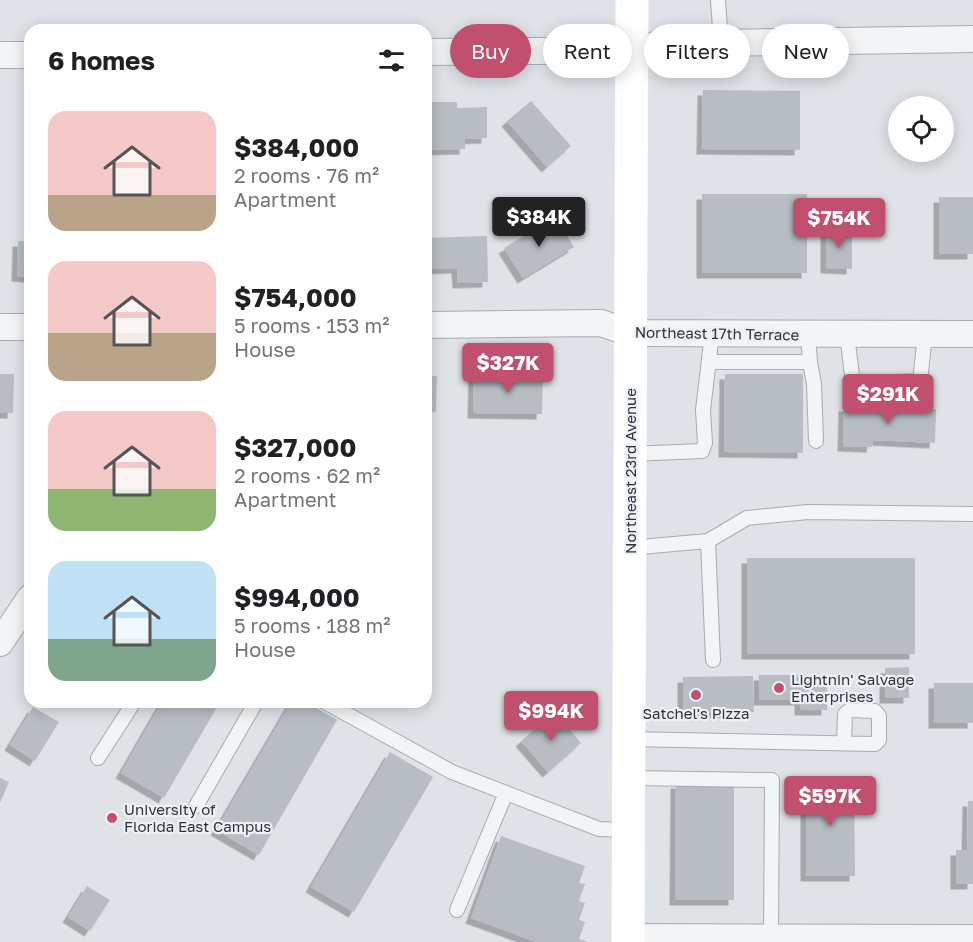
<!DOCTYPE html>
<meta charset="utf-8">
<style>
:root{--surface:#fff;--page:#f2f2f2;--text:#202124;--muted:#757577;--accent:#c1506f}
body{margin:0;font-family:"Golos Text",sans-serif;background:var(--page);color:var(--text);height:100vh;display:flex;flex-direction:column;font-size:22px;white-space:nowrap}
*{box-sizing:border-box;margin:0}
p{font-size:20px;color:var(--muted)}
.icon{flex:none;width:33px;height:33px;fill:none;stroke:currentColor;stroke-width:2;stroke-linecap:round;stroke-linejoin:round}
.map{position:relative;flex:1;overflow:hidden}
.details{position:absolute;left:24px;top:24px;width:408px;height:684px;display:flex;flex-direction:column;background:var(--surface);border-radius:18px;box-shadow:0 3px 15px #0003}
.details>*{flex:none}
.banner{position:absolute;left:450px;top:24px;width:432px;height:54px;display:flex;gap:12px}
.fabs{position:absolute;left:888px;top:96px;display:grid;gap:12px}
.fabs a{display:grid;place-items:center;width:66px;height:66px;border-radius:50%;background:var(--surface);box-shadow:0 3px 15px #0003;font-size:30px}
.price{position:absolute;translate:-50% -51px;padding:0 14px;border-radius:6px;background:var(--accent);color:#fff;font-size:20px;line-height:39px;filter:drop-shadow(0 2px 3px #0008)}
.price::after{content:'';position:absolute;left:50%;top:36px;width:18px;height:14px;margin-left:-9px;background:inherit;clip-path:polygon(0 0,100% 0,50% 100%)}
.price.active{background:#222;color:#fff}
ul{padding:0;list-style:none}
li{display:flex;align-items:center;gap:18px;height:150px;padding:0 24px}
li span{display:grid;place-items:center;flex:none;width:168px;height:120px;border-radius:18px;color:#555}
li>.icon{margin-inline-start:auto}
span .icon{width:72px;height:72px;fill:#fffc;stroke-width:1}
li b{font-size:26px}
h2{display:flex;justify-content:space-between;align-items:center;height:72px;padding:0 24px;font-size:26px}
.chip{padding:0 21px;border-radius:27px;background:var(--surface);box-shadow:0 3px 15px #0003;font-size:21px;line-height:54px}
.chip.active{background:var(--accent);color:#fff}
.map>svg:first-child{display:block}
</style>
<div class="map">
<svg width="973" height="942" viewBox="0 0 973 942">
<defs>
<filter id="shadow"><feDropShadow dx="-5.5" dy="5.5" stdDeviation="0" flood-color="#0004"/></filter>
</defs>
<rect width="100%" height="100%" fill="#dfe3e7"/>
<!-- building -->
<path fill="#b7bdc3" filter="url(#shadow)" d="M703 90 800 91V150L702 149Z
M531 101 571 146 547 167 507 121Z
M426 102H457V108L487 107V138L465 139V149L427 150Z
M702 194H807V273H702Z
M939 197H973V254H939Z
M556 217 574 247 523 278 504 248Z
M826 230H852V269L826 268Z
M487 236 488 282 458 283 457 268 426 269V238Z
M18 241H30V277L17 276Z
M474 373 543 374 542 414 473 413Z
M0 374H14L13 413H0Z
M725 374H803V453L724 452Z
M426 376H437L436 412 426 411Z
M844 406 936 409 935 443 873 440 872 447 843 446Z
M747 558H915V654H747Z
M909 667V698H885V668Z
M759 675H827V710H800V700H759Z
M753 676 754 712 683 713V677Z
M934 683H973V723H934Z
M162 702H220L164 798 121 773Z
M291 702H306L337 720 259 855 216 830Z
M33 707 59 722 35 761 10 745Z
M555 712 581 743 548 772 521 741Z
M390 752 433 777 354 912 311 887Z
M0 778 9 782 0 803Z
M854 778 855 876H806V779Z
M676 783 734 784V900H675Z
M968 801H973V884H956V850H967Z
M501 836 585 866 579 883 585 884 579 901 585 903 579 920 585 922 579 939 588 942H537L471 918Z
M87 886 110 900 90 931 68 917Z"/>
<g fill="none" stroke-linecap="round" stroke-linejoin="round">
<defs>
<path id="lane" d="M718 0 721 43
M847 334 853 384 920 381 925 335
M709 362H810L808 334
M810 362 814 384 816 441
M630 454 702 451 705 443 703 410 712 334
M629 548 708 541
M713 660 708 541 747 518 808 512 973 514
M325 702 452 772 599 829 628 830
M629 739 875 744 879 740V716L875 711 850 710 845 714 844 743
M98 758 134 702
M628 778 772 780 771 938
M196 806 256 702
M457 910 506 793"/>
<path id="street" d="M426 52 632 50 660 44 973 39
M0 55H30
M426 325 601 323 630 333 973 334
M0 327H30
M0 643 30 598
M628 937 973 938"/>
</defs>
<!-- lane casing -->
<use href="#lane" stroke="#a5abb1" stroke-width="16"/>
<!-- street casing -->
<use href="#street" stroke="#a5abb1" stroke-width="28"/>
<!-- lane -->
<use href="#lane" stroke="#f2f4f6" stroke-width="14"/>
<!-- street -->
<use href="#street" stroke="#f2f4f6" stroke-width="26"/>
<!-- secondary -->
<path stroke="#fff" stroke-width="33" d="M628 942 632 0"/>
</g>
<!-- markers -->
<g fill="#c1506f" stroke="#eff2f5" stroke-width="2">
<circle cx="779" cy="688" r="6"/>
<circle cx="696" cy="695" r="6"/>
<circle cx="112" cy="818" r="6"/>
</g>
<g text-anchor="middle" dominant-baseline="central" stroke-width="4.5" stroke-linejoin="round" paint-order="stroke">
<!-- street labels -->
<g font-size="15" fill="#2a333d" stroke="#eff2f5">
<text transform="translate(717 333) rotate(1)">Northeast 17th Terrace</text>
<text transform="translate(630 471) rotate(-90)">Northeast 23rd Avenue</text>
</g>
<!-- poi labels -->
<g font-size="15" fill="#2a333d" stroke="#eff2f5" text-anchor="start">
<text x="791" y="679">Lightnin' Salvage<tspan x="791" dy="17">Enterprises</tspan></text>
<text x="696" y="713" text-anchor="middle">Satchel's Pizza</text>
<text x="124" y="809">University of<tspan x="124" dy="17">Florida East Campus</tspan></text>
</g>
</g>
</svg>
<div class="fabs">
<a><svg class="icon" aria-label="locate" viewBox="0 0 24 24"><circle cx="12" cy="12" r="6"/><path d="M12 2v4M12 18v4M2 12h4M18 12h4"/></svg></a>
</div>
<b class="price active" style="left:539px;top:248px">$384K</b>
<b class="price" style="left:839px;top:249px">$754K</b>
<b class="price" style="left:508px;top:394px">$327K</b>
<b class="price" style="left:888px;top:425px">$291K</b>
<b class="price" style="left:551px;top:742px">$994K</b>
<b class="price" style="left:830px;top:827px">$597K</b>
<div class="banner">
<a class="chip active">Buy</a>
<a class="chip">Rent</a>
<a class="chip">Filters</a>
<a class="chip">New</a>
</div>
<section class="details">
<h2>6 homes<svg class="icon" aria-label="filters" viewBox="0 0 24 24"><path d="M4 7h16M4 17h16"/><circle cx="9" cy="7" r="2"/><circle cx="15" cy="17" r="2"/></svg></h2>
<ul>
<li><span style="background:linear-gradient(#f6c9c9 70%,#b9a48a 0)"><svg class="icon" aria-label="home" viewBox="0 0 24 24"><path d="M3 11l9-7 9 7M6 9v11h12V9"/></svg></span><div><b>$384,000</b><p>2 rooms · 76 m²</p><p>Apartment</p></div></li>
<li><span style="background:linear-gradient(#f6c9c9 60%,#b9a48a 0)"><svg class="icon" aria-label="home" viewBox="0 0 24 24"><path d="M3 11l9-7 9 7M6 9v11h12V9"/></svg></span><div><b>$754,000</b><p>5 rooms · 153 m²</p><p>House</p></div></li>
<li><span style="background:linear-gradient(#f6c9c9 65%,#8fb573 0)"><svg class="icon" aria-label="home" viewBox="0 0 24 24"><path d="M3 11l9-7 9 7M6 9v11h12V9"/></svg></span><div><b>$327,000</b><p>2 rooms · 62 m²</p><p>Apartment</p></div></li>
<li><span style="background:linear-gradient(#bfe0f5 65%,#7fa58c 0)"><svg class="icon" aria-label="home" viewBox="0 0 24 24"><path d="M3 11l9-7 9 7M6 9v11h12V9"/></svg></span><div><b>$994,000</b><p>5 rooms · 188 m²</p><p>House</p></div></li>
</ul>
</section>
</div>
